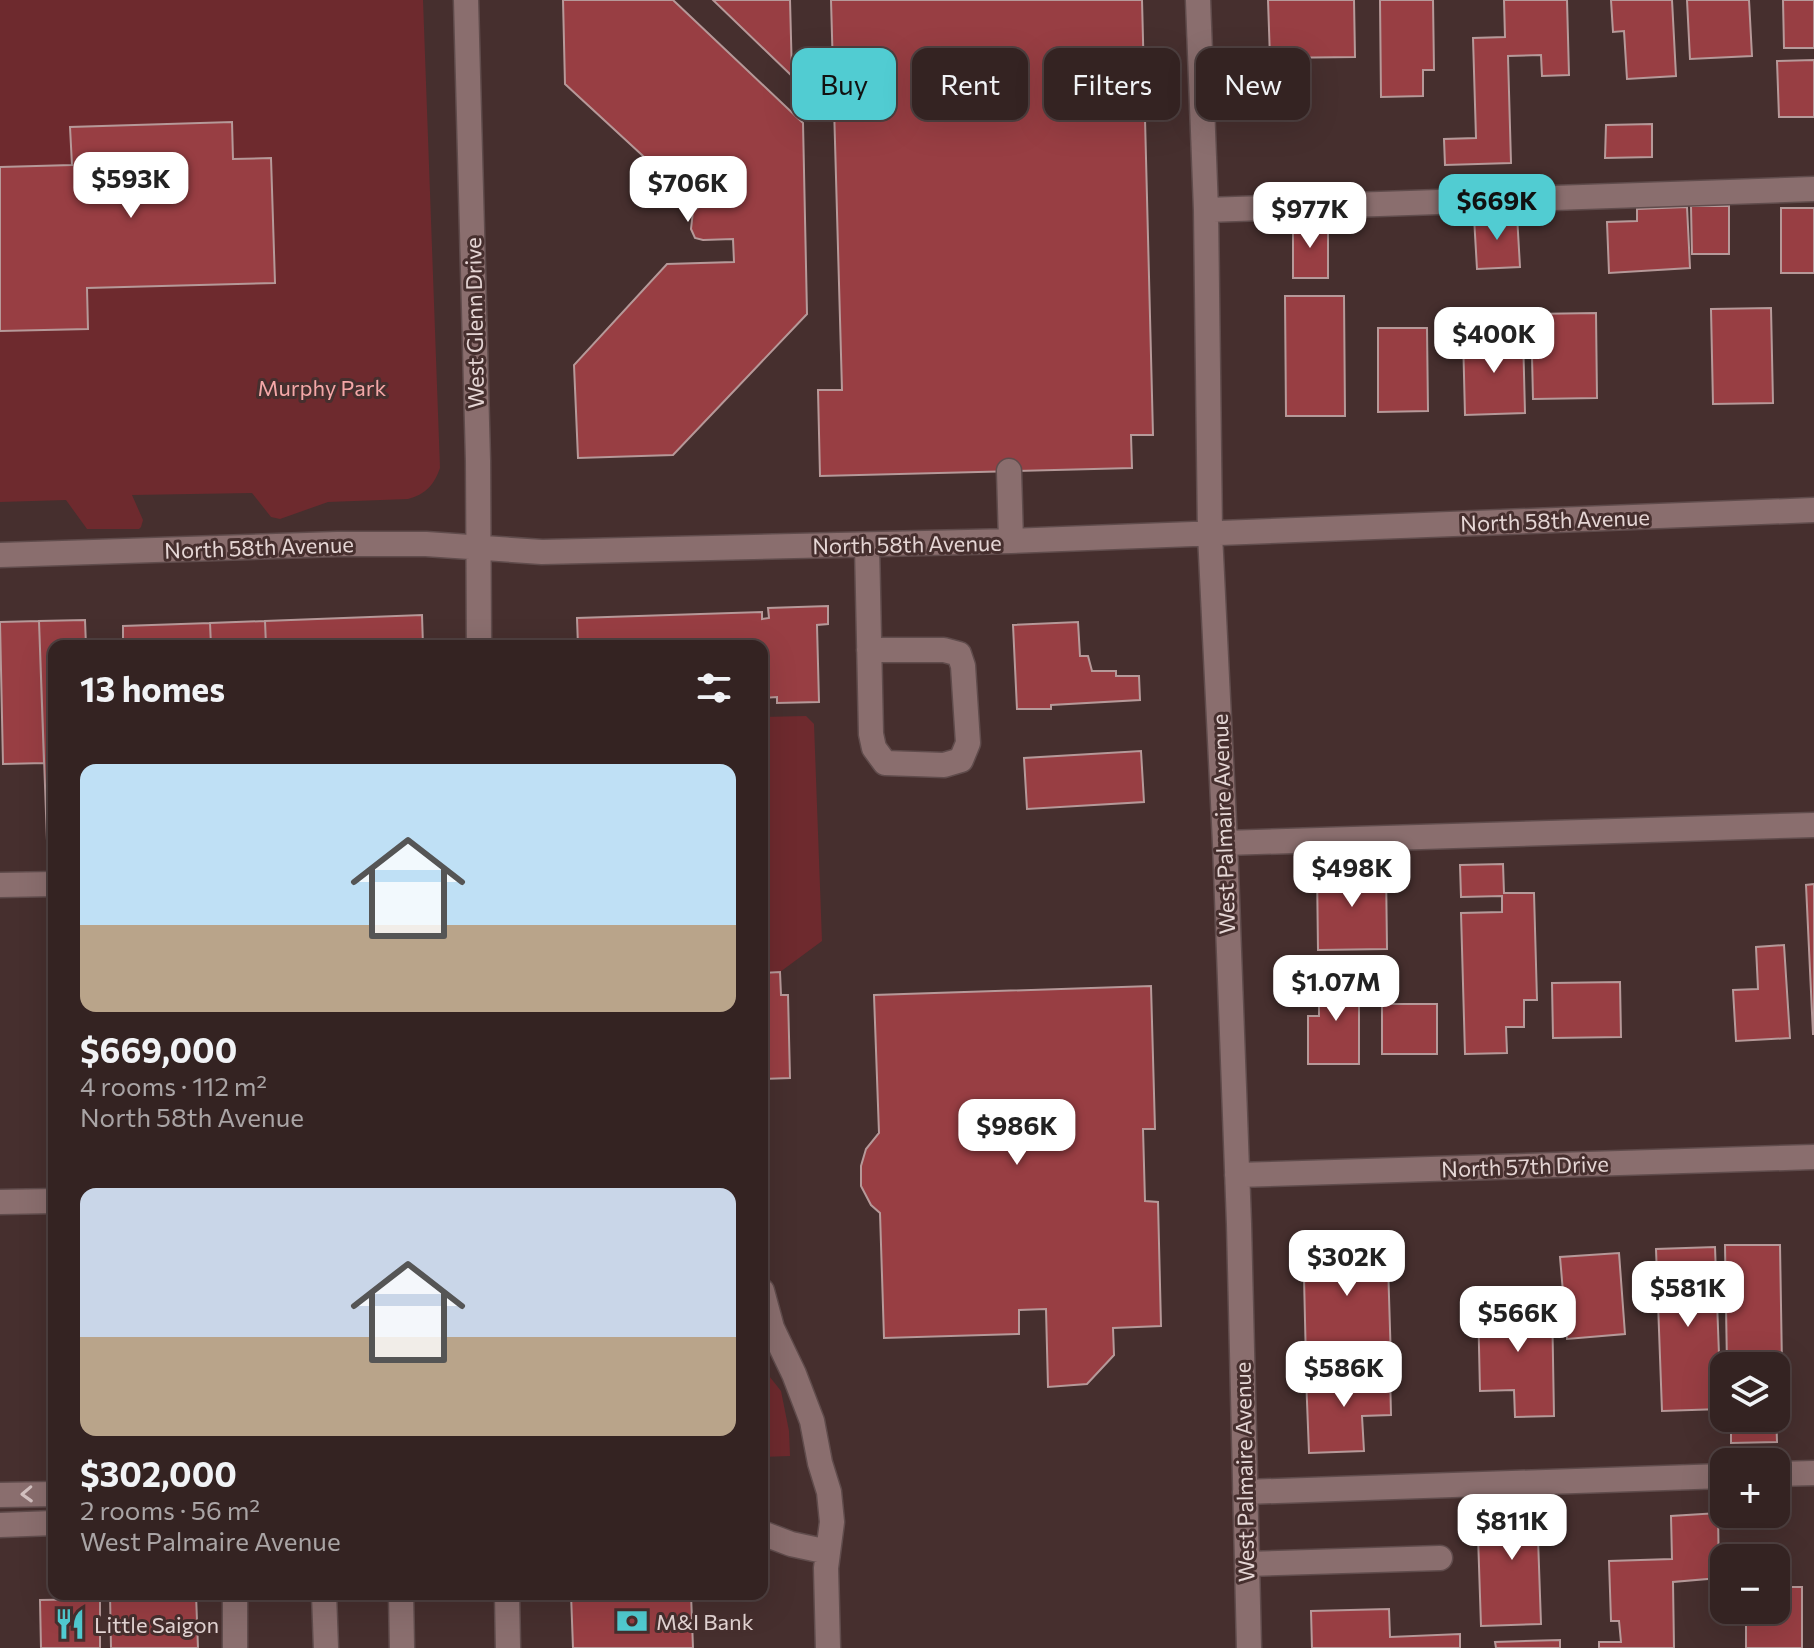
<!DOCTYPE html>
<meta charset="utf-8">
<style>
:root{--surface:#342322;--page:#3f2f2f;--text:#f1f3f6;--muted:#a9a4a5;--line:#4e4040;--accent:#51ccd2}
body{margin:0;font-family:Commissioner,sans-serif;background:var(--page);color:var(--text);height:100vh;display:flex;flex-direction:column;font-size:30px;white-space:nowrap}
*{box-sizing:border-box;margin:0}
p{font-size:26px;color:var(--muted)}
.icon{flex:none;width:44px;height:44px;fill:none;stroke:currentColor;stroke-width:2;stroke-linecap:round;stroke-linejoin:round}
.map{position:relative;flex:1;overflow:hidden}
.details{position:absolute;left:48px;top:640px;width:720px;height:960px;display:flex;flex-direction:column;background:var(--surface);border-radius:16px;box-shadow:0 8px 32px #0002,0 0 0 2px var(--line)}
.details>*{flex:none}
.hud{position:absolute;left:792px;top:48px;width:760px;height:72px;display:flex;gap:16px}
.controls{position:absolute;left:1710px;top:1352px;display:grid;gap:16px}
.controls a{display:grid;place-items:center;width:80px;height:80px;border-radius:16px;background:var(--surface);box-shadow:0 8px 32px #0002,0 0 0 2px var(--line);font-size:40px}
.price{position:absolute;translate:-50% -68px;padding:0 18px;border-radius:16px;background:#fff;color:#222;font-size:26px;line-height:52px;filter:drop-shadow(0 2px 4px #0008)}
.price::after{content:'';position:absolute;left:50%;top:48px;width:24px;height:18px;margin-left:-12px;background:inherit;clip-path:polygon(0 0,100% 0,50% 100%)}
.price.on{background:var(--accent);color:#111}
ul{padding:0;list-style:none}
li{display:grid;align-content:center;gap:16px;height:424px;padding:0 32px}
li span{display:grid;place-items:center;height:248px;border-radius:16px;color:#555}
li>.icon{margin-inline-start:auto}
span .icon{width:144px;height:144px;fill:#fffc;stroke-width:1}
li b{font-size:34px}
h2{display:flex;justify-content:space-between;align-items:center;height:96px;padding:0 32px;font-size:34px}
.chip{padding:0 28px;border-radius:16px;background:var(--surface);box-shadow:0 8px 32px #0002,0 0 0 2px var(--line);font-size:28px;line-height:72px}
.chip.on{background:var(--accent);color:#111}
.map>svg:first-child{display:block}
</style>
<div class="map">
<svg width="1814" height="1648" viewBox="0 0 1814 1648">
<rect width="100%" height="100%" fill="#462f2e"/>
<!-- green -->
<path fill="#6e2a2e" d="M0 0H423L440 468C434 485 426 494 408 499L328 502 280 519 271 517 252 493 132 495 143 520 141 527 139 529H87L66 500 0 502V331L87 329V288L275 282 271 158 233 159 232 122 71 127 72 165 0 167Z
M806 716 814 724 822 941 780 972 762 973V717Z
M762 1367 781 1391 789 1431 790 1456 762 1457Z"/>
<!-- building -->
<path fill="#983e43" stroke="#b69999" stroke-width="2" d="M563 0H673L803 123 807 314 673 455 578 458 574 365 667 264 734 262 733 239 703 240 695 238 691 229 693 211 702 205 732 204 731 177 668 179 565 84Z
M713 0H790L792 76Z
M831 0H1142L1153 435H1131L1132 468 820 476 818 390H842Z
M1268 0H1354L1355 57 1270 58Z
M1380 0H1433L1434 70H1423V96L1381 97Z
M1504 0H1567L1569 75 1542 76 1541 55 1508 56 1511 163 1445 165 1444 139 1476 138 1473 38 1505 37Z
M1611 0H1672L1676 76 1627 79 1624 31 1613 32Z
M1687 0H1749L1752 56 1690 59Z
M1783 0H1814V48H1784Z
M1814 60V117H1779L1777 61Z
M232 122 233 159 271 158 275 283 87 288 88 329 0 331V167L72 165 70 127Z
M1652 124V157L1605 158 1606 125Z
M1691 206H1729V254H1692Z
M1687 207 1690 268 1609 273 1607 222 1637 221V209Z
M1781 208H1814V273H1781Z
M1517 215 1520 267 1477 269 1474 217Z
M1293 221H1328V278H1293Z
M1285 296H1344L1345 416H1286Z
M1771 308 1773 403 1713 404 1711 309Z
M1596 313 1597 398 1533 399 1531 314Z
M1378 328H1427L1428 411 1378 412Z
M1523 335 1525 413 1465 415 1463 336Z
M828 606V624L817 625 819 702 777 703V697L762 698V646H578L577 618 762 612V619L769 618 768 608Z
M422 615 423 646H266L265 621Z
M85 620 86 646H54V868H48L39 621Z
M39 621 44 763 3 764 0 622Z
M265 621 266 646H211L210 623Z
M1078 622 1080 656H1088L1092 671H1116V676H1139L1140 700 1051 705V709H1017L1013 625Z
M210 623 211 646H123V626Z
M1141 751 1144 802 1027 809 1024 758Z
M1503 864 1504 893H1534L1537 1000H1524V1027H1506L1507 1053 1465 1054 1461 913 1502 912V896L1461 897 1460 865Z
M1386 868 1387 949 1318 950 1317 869Z
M1814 884V1034H1813L1806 885Z
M1784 945 1790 1038 1736 1041 1733 990 1758 989 1756 947Z
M780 972 781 995H788L790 1078 762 1079V973Z
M1319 976H1359V1064H1308V1016H1319Z
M1620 982 1621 1037 1553 1038 1552 983Z
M1151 986 1155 1129H1143L1145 1201 1158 1202 1161 1326 1113 1328 1114 1355 1087 1384 1048 1387 1046 1309 1019 1310V1334L884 1338 880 1213 871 1205 861 1186V1166L866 1149 879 1133 874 995Z
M1382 1004H1437V1054H1382Z
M1387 1232 1391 1361 1306 1363 1303 1234Z
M1725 1245H1780L1782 1366H1727Z
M1715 1247 1721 1409 1662 1411 1656 1249Z
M1619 1253 1625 1334 1567 1339 1560 1257Z
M1552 1302 1554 1416 1515 1417 1514 1390 1480 1391 1478 1303Z
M1390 1373 1391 1415 1362 1416 1364 1451 1309 1453 1306 1376Z
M1776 1410 1777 1442 1731 1443V1418H1776Z
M1554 1504 1555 1538H1538L1541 1624 1481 1626 1477 1506Z
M1718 1513 1719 1578 1673 1582 1674 1648H1599V1642H1621L1619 1621H1611L1609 1561 1672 1559 1671 1516Z
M1776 1587H1802V1648H1746V1610H1776Z
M110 1594H196L198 1648H111Z
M571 1594H691L693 1648H573Z
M100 1599V1648H41L40 1600Z
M1389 1609 1390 1637 1460 1634V1648H1312L1311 1611Z
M1560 1640V1648H1496L1495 1642Z"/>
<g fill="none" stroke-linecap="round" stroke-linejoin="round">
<defs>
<path id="minor" d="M466 0 478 461 479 646
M1198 0 1206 210 1210 534 1225 843 1239 1224 1249 1648
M1206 210 1814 189
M1009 471 1011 541
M867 545 871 734 874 748 885 763 944 765 961 760 968 743 963 666 959 654 944 650H869
M0 555 337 544H426L542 552 1011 541 1814 510
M1225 843 1814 825
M0 885 54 884
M1237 1175 1814 1157
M0 1202 54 1201
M762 1291 772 1328 794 1374 812 1421 820 1463 829 1492 832 1522 826 1568 828 1648
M1776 1474 1814 1473
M1245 1492 1724 1476
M0 1495 54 1494
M0 1525 54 1523
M762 1533 791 1544 828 1552
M1247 1564 1440 1558
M235 1594V1648
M324 1594 326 1648
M401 1594 402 1648
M507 1594 508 1648"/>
</defs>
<!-- minor casing -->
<use href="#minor" stroke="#604c4c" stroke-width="27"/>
<!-- minor -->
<use href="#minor" stroke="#8a6e6e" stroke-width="24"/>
</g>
<!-- one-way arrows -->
<defs><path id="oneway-chevron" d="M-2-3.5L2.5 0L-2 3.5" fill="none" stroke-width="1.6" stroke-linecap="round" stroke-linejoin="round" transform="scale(2)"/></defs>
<use stroke="#d3c1c0" href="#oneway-chevron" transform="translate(27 1494) rotate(178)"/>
<!-- icons -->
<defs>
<symbol id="bank-bare" viewBox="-9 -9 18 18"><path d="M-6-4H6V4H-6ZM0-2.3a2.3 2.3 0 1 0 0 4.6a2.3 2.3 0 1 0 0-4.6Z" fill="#51ccd2" stroke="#462f2e" stroke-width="2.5" paint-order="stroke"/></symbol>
<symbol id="restaurant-bare" viewBox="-9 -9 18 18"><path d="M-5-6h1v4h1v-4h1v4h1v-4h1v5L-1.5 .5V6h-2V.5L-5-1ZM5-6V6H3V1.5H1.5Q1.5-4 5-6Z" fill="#51ccd2" stroke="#462f2e" stroke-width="2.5" paint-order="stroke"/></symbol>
</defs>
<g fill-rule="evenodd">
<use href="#bank-bare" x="610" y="1599" width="44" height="44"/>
<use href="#restaurant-bare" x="48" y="1602" width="44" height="44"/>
</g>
<g text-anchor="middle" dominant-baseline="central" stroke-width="6" stroke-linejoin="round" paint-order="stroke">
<!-- street labels -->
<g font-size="22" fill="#e5d6d5" stroke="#462f2e">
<text transform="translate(474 323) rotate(-91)">West Glenn Drive</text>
<text transform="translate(1555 520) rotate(-2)">North 58th Avenue</text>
<text transform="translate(907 544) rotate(-1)">North 58th Avenue</text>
<text transform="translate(259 547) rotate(-2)">North 58th Avenue</text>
<text transform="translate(1223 824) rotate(-92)">West Palmaire Avenue</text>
<text transform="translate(1525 1166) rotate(-2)">North 57th Drive</text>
<text transform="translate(1244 1472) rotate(-91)">West Palmaire Avenue</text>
</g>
<!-- park labels -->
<g font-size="22" fill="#f4a7a7" stroke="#462f2e">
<text x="322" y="387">Murphy Park</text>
</g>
<!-- poi labels -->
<g font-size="22" fill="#e5d6d5" stroke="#462f2e" text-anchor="start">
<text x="656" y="1621">M&amp;I Bank</text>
<text x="94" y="1624">Little Saigon</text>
</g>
</g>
</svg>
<div class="controls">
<a><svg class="icon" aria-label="layers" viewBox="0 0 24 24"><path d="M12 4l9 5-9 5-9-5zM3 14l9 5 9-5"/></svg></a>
<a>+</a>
<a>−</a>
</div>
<b class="price" style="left:131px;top:220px">$593K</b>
<b class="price" style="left:688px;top:224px">$706K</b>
<b class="price on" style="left:1497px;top:242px">$669K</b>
<b class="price" style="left:1310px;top:250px">$977K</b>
<b class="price" style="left:1494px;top:375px">$400K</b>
<b class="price" style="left:1352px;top:909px">$498K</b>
<b class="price" style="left:1336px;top:1023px">$1.07M</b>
<b class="price" style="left:1017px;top:1167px">$986K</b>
<b class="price" style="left:1347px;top:1298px">$302K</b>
<b class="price" style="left:1688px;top:1329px">$581K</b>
<b class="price" style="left:1518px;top:1354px">$566K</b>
<b class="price" style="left:1344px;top:1409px">$586K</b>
<b class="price" style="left:1512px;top:1562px">$811K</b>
<div class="hud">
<a class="chip on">Buy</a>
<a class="chip">Rent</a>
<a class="chip">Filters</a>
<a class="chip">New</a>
</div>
<section class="details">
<h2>13 homes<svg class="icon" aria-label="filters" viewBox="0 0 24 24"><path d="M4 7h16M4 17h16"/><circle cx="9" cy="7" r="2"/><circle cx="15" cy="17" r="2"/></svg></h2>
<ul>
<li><span style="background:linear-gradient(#bfe0f5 65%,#b9a48a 0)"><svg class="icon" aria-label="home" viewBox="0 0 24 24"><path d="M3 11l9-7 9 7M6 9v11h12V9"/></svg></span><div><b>$669,000</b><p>4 rooms · 112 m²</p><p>North 58th Avenue</p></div></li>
<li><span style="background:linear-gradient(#c9d6e8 60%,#b9a48a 0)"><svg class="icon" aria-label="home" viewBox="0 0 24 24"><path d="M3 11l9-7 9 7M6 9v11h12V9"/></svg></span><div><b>$302,000</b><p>2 rooms · 56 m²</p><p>West Palmaire Avenue</p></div></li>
</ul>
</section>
</div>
